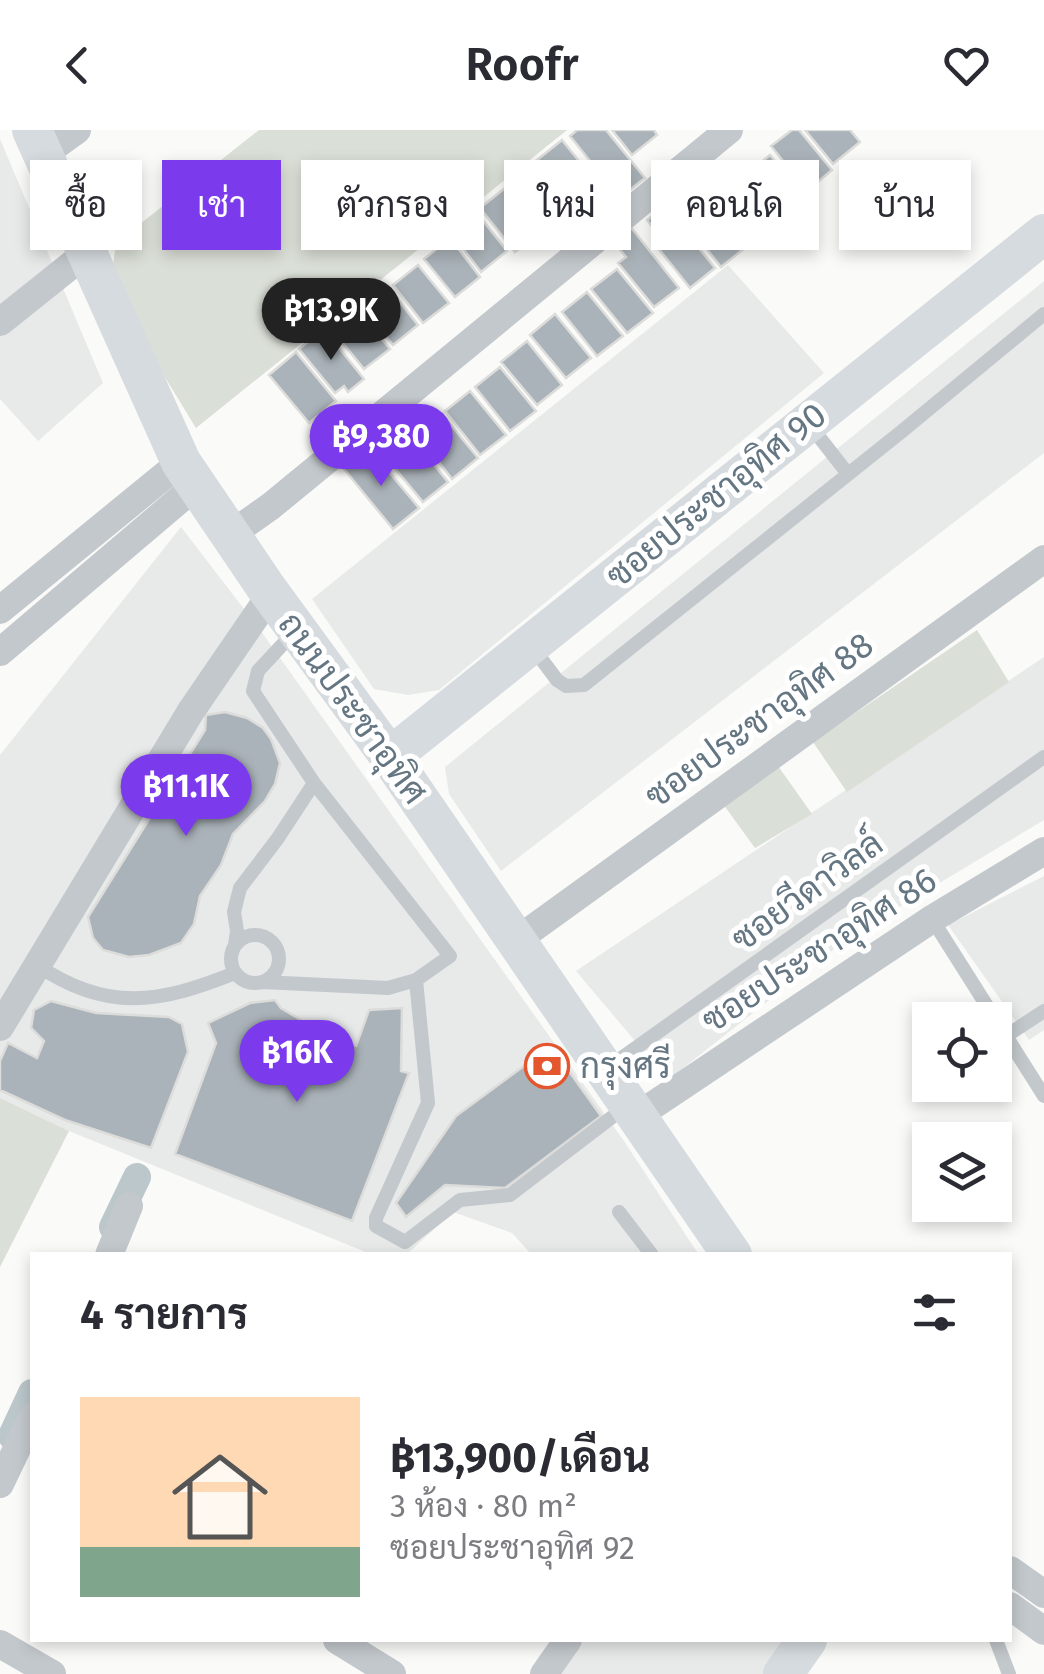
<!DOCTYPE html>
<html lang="th">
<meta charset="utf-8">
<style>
:root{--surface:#fff;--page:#f7f7f7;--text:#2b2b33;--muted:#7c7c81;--line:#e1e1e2;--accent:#7c3aed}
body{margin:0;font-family:"Fira Sans",Sarabun,sans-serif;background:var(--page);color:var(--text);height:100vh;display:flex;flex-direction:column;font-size:38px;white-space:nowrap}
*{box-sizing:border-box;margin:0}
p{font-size:32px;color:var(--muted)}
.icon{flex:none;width:55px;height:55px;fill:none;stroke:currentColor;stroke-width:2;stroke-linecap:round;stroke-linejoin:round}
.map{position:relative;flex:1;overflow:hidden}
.drawer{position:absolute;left:30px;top:1122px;width:982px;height:390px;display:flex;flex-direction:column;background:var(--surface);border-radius:0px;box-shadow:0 5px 15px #0003}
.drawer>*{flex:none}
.top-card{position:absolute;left:30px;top:30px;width:985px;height:90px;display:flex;gap:20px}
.buttons{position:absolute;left:912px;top:872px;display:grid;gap:20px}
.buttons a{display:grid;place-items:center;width:100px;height:100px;border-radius:0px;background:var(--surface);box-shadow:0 5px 15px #0003;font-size:50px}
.price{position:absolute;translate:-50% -85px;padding:0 22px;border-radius:35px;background:var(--accent);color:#fff;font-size:32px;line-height:65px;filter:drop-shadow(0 2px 5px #0008)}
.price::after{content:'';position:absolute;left:50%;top:60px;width:30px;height:22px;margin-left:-15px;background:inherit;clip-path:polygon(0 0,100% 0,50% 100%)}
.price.selected{background:#222;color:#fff}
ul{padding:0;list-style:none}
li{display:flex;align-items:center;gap:30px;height:250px;padding:0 50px}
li+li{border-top:2px solid var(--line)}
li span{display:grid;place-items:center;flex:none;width:280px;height:200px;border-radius:0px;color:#555}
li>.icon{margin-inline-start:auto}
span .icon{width:120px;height:120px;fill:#fffc;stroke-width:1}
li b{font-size:42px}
h2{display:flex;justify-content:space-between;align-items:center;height:120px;padding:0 50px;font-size:42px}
.tag{padding:0 35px;border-radius:0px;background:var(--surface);box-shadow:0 5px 15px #0003;font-size:35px;line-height:90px}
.tag.selected{background:var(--accent);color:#fff}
header{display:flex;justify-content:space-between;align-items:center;height:130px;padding:0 50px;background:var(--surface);font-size:45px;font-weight:600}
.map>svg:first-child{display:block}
</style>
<header><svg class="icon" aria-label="back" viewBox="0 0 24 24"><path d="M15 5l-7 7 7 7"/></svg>Roofr<svg class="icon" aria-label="heart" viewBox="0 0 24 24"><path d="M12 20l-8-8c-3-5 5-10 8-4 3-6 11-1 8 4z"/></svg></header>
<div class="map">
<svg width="1044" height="1544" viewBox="0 0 1044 1544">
<rect width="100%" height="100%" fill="#fafaf8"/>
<!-- built -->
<path fill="#e8e9e9" d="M0 9 103 253 38 311 0 269Z
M728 135 824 243 439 560 408 565 374 559 312 469Z
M1044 151V323L501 741 449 664 445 637Z
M181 397 258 497 624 1011 699 1125H532L512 1103 453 1082 406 1125H373L69 1001 0 968V625Z
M1044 527V690L848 808 668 950 576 841Z
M1044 746V900L1029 910 948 795Z
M578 1510H788L764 1544H555Z"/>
<!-- green -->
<path fill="#dadfd7" d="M259 0H567L196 298 152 226 112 142 116 113Z
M977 500 1009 552 847 662 813 612Z
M778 636 812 684 755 718 723 674Z
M0 968 69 1001 0 1137Z"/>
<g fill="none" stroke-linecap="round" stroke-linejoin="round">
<!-- canal -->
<path stroke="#bbc7cb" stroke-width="28" d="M113 1097 137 1047
M12 1306 32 1263"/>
</g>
<!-- building -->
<path fill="#aab3b9" stroke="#dcdcda" stroke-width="2.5" d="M577 0H606L645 48 627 62 613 45 606 51 570 6Z
M612 0H654L657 5 632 25Z
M792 0H799L832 40 807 61 771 16Z
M805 0H850L860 12 833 34Z
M562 10 612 72 594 86 581 69 573 75 537 30Z
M770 25 806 69 781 89 745 45Z
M535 33 585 95 567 109 553 92 546 98 510 53Z
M734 39 769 83 744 103 708 59Z
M696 55 746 117 721 137 685 92 692 86 678 69Z
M505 58 541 102 515 122 480 78Z
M665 76 715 138 690 158 654 113 661 108 647 90Z
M477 83 507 121 481 142 451 103Z
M630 96 679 158 654 177 618 133 626 127 612 110Z
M450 108 480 147 455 167 424 129Z
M418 135 449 173 423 193 393 155Z
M617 139 653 183 627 203 591 159Z
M388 157 418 195 393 215 362 177Z
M587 162 623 206 597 226 562 182Z
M359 181 390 219 364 239 333 201Z
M555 184 591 228 566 248 530 205Z
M324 199 364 249 348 262 344 256 335 263 299 219Z
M527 211 562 255 537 275 501 232Z
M296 222 336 271 309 293 269 245Z
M500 237 536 281 510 301 475 257Z
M470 261 506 305 480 325 445 281Z
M442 284 478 328 452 349 417 304Z
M412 308 448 352 423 372 387 329Z
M369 318 419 378 393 399 344 339Z
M225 582 247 588 263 598 271 609 280 633 275 654 265 671 233 704 221 735 200 766 194 794 181 813 149 825 129 827 103 820 93 808 88 787 205 600 206 585Z
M275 870 281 878 301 890 313 911 356 916 369 880 402 878 401 941 409 943 352 1091 175 1024 216 913 208 893 250 873Z
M51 871 96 883 169 887 182 894 188 922 151 1018 65 990 0 960V931L8 913 37 928 44 911 31 898 34 880Z
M551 916 601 986 505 1058 445 1055 406 1087 396 1073 456 986Z"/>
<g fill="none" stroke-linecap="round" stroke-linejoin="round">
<!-- lane -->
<path stroke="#c3c8cc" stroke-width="14" d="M809 294 848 344
M533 518 557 550 566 556 584 555 901 302 1044 184
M932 789 1044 966
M231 829a24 24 0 1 1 48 0a24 24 0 1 1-48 0Z
M235 815 237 801 234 782 240 758 278 708 314 653
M37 835C107 883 160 873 235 843
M416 850 428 973 376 1088V1096L405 1112 460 1070 510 1065 624 978
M262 852 388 858 416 850 450 826 314 653 253 561 258 541 296 500
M1006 906 1044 881
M609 937 1044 627
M619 1082 652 1125
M996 1510 1009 1544"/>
<!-- street -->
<path stroke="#c3c8cc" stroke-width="28" d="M42 25 77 0
M0 192 85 124
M230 405 271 376 729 0
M0 480 181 332
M0 522 198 354
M517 810 1044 429
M0 897 191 581 271 464
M637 986 932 789 1044 721
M109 1125 129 1076
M0 1354 32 1287
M1010 1440 1044 1464
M1010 1476 1044 1501
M337 1510 392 1544
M0 1514 52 1544
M544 1544 568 1510"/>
<!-- secondary -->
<path stroke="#d6dbdf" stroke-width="40" d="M32 0 181 332 265 456 390 627 732 1125
M390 627 1044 104
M783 1544 807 1510"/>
</g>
<!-- icons -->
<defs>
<symbol id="bank-ring" viewBox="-11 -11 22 22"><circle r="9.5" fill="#fff" stroke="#e4572e" stroke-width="1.5"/><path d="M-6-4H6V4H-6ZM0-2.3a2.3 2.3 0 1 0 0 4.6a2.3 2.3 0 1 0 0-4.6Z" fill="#e4572e"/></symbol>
</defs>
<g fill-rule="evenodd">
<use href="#bank-ring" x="522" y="911" width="50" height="50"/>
</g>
<g text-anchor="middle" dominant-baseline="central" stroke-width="10" stroke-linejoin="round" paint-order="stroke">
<!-- street labels -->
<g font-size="35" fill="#657683" stroke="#fff">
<text transform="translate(716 365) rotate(-39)">ซอยประชาอุทิศ 90</text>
<text transform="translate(353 578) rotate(54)">ถนนประชาอุทิศ</text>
<text transform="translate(759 590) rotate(-36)">ซอยประชาอุทิศ 88</text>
<text transform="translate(807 761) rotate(-36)">ซอยวีดาวิลล์</text>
<text transform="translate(819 820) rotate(-33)">ซอยประชาอุทิศ 86</text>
</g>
<!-- poi labels -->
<g font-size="35" fill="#657683" stroke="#fff" text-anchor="start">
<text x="580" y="936">กรุงศรี</text>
</g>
</g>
</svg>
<div class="buttons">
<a><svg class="icon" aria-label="locate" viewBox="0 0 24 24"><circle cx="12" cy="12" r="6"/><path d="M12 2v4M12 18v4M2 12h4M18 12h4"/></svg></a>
<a><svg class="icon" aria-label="layers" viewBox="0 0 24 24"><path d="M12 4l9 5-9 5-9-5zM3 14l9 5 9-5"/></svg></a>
</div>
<b class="price selected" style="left:331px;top:233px">฿13.9K</b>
<b class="price" style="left:381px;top:359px">฿9,380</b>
<b class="price" style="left:186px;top:709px">฿11.1K</b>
<b class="price" style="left:297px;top:975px">฿16K</b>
<div class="top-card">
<a class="tag">ซื้อ</a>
<a class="tag selected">เช่า</a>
<a class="tag">ตัวกรอง</a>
<a class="tag">ใหม่</a>
<a class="tag">คอนโด</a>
<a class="tag">บ้าน</a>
</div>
<section class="drawer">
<h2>4 รายการ<svg class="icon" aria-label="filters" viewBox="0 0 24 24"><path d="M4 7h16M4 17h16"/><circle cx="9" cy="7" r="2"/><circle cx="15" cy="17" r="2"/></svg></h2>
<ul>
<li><span style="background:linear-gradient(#ffd9b3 75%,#7fa58c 0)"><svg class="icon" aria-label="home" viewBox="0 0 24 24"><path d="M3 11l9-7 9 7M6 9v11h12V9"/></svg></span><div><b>฿13,900/เดือน</b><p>3 ห้อง · 80 m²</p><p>ซอยประชาอุทิศ 92</p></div></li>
</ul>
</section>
</div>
